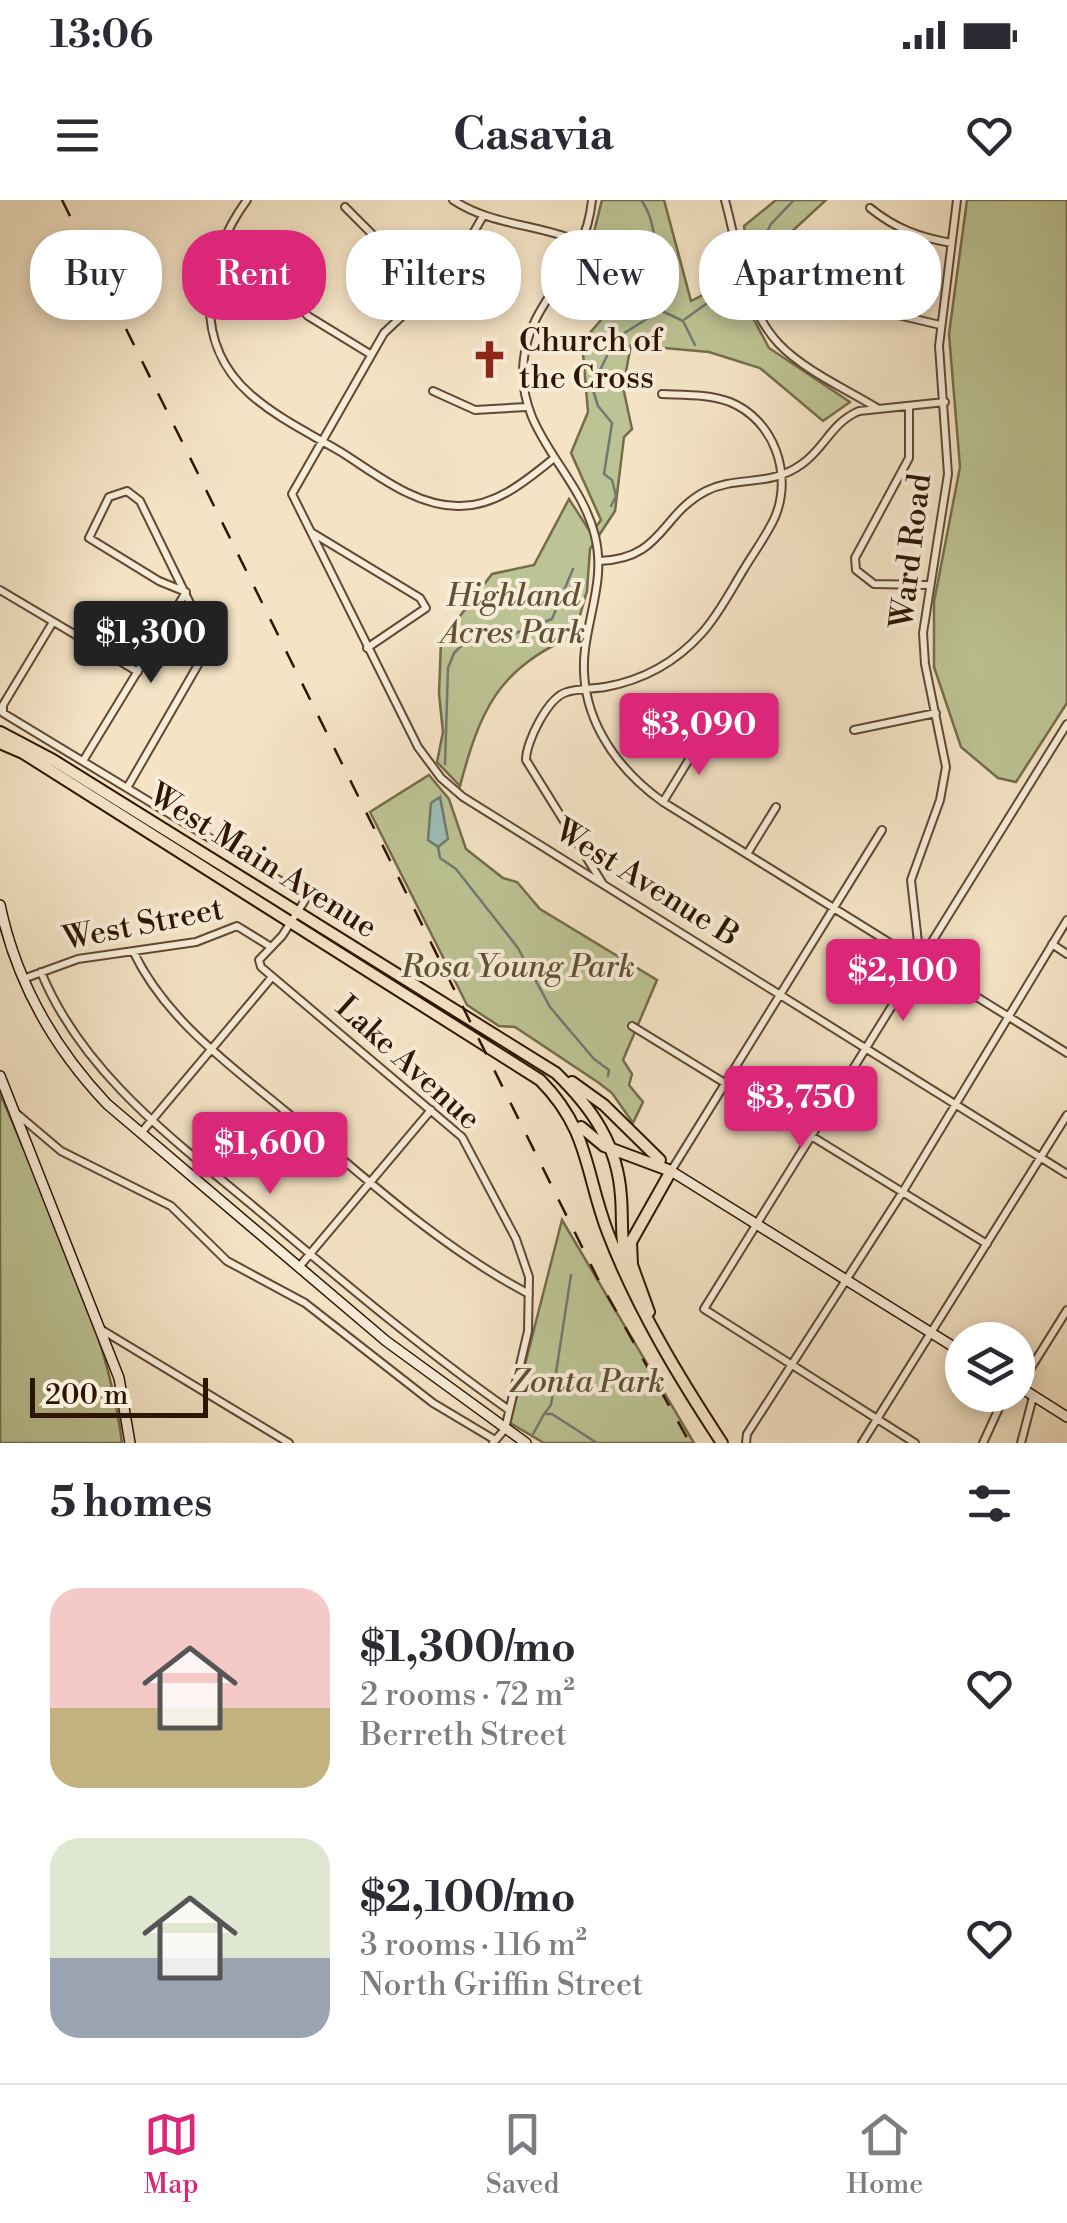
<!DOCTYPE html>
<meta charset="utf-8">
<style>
:root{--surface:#fff;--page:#f7f7f7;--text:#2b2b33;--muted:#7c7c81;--line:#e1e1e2;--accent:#db2777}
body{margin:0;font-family:"Libre Bodoni",serif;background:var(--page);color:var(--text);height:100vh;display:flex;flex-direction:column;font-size:38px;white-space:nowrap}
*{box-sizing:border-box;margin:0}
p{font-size:32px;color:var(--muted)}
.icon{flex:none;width:55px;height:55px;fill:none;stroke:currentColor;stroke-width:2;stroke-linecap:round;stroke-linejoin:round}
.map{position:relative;height:1243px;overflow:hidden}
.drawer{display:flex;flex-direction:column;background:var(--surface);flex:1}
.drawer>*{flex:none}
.hud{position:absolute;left:30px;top:30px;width:1008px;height:90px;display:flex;gap:20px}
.tools{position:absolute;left:945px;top:1122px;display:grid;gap:20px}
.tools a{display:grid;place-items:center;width:90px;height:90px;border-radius:50%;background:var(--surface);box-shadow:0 5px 15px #0003;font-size:50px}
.scale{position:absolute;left:30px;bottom:25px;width:178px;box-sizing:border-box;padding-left:10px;border:5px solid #2e1501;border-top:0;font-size:28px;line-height:35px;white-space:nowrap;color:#2e1501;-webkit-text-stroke:8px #f8edd9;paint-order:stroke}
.price{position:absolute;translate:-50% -85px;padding:0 22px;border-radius:10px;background:var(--accent);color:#fff;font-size:32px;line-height:65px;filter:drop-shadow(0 2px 5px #0008)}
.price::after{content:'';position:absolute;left:50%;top:60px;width:30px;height:22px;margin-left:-15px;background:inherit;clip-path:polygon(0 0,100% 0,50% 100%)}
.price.selected{background:#222;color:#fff}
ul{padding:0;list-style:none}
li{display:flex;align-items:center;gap:30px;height:250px;padding:0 50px}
li span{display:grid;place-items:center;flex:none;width:280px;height:200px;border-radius:30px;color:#555}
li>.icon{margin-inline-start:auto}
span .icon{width:120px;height:120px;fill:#fffc;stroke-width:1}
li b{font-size:42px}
h2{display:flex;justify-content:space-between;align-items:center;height:120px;padding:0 50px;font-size:42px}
.chip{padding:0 35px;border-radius:40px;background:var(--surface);box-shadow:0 5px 15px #0003;font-size:35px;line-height:90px}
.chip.selected{background:var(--accent);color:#fff}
.status{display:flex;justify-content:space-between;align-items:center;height:70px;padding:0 50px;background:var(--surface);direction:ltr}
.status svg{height:28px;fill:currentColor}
header{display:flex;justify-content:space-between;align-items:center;height:130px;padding:0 50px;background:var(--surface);font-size:45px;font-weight:700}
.tab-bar{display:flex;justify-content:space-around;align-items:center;height:140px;border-top:2px solid var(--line);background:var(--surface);font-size:28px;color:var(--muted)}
.tab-bar a{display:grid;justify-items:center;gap:5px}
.tab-bar .selected{color:var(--accent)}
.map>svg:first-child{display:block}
</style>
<div class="status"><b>13:06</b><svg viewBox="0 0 49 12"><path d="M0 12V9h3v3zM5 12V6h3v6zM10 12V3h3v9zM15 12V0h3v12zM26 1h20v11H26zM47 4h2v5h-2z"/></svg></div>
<header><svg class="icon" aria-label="menu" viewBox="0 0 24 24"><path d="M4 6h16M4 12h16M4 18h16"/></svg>Casavia<svg class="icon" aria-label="heart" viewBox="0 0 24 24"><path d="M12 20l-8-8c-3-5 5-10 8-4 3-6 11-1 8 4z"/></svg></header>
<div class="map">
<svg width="1067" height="1243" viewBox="0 0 1067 1243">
<rect width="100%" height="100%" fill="#f4e3c5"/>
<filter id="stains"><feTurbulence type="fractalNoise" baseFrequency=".002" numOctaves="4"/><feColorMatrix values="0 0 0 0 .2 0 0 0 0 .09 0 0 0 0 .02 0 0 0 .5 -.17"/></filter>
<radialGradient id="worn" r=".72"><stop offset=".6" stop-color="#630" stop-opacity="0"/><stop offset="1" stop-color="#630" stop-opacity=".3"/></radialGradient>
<!-- green -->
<path fill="#bcc394" stroke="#756c4a" stroke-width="2.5" d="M602 0H664L691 101 728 82 748 57 744 26 776 0H826L735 84 769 148 850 202 823 221 760 168 709 152 631 145 623 187 632 229 624 237 615 311 590 349 587 391 574 436C499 467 480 510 460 586L437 562 443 532 439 494 441 441 492 374 534 365 569 299 591 333 601 320 571 253 588 212 583 153 588 135 620 98 622 79 587 60Z
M967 0H1067V503L1016 582 998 578 961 547 934 467V402L960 267 949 134Z
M429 575 449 599 466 649 503 678 517 682 540 709 657 780 623 860 632 874 629 885 643 902 633 923 612 893 599 883 515 827 499 826 467 805 370 612Z
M0 893C45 1002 108 1126 122 1243H0Z
M562 1020 694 1243H544L510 1223Z"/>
<!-- water -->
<path fill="#9cbeb8" stroke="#707a6f" stroke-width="2.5" d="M440 597 448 639 438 647 428 640 431 603Z"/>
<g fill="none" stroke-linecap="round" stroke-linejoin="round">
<!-- stream -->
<path stroke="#707a6f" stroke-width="2.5" d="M756 52 771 24 794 0
M654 114 662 111 683 121 695 145
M685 119 724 91
M611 306 616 296 612 280 604 274 612 223 598 206 592 187 615 139 653 115C657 82 661 26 641 0
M445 564 448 468 454 453 477 431 516 433 552 419 573 369
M438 647 440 658 456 669 518 748 550 807 594 859 609 870 608 876
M544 1214 551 1205 571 1075
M532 1236 544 1214H552L597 1243"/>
<defs>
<path id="street" d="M247 0C204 58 190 141 250 194 277 218 311 234 341 252 376 274 415 306 458 306 495 307 526 281 553 259
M453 0C492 26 540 24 583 43
M592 0C585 71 531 97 524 158 514 232 579 270 595 336 605 376 590 410 585 449 577 513 614 567 663 602L1067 853
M725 0C738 48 744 107 779 144 805 171 846 189 877 208
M345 7 427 89
M870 8C896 29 919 37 951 43
M483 16 454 67 384 133 292 294 418 547 441 578 463 597 1067 974
M821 74 873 109 940 125
M292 97 308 116 370 154
M433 191 475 210 526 207
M909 207V258L855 358 856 370 874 384 928 385
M311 332 420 398 426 408 367 448
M599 361C663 359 660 315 706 291 738 275 769 288 802 264 825 248 831 223 859 211L945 202
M0 390 138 472
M53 422 3 505V513L307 697 282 736 259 760 261 767 462 937 516 1039 529 1077 528 1131 505 1229 493 1243
M854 530 936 513
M83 561 186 392 159 381 89 338 109 297 127 291 140 301 210 444 127 588
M663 602 704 535
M747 654 776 607
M603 684 526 560C526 542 548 497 567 492 579 488 593 489 605 487 644 480 676 462 702 433 719 414 731 390 744 369 754 352 767 335 775 317 793 274 774 220 730 202 709 194 685 195 662 194
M1052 744 1067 754
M133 751C167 823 237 870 296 920 371 983 442 1048 529 1094
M920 760 911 680 940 600 946 567 925 464 923 433 948 274 939 146 957 0
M41 772C84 877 181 945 265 1016 344 1083 424 1150 509 1210
M23 779 78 759 196 742 237 726 271 747
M632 826 987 1044
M16 913 61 951 171 1006 227 1061 305 1103 433 1203 495 1240
M141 933 272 777
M671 971 882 630
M299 1067 431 910
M102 1130 289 1243
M1019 1187 1067 1110
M746 1243 747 1234 902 993 1067 720
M862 1243 1067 915
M915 1243 704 1109 1067 524
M983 1243 1005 1195
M1021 1243 1033 1197"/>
<path id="secondary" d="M0 705C16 781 54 848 107 904L386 1141 526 1243
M0 876 119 1178 130 1243
M671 971 962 1152
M1018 1186 1067 1217"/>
<path id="primary" d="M0 532 53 560 556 873C592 908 618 945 621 997 623 1019 620 1040 626 1061
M0 543 23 553 540 880C590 930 585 974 608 1033 637 1108 678 1176 722 1243
M572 882 604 905 660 960
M581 927 604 946 671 971 631 1042 632 1065 649 1112"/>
</defs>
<!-- street casing -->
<use href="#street" stroke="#604832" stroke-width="10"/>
<!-- secondary casing -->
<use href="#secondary" stroke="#2e1501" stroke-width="12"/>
<!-- primary casing -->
<use href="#primary" stroke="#2e1501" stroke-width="14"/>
<!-- street -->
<use href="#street" stroke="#f8edd9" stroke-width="6"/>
<!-- secondary -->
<use href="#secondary" stroke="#f8edd9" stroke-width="9"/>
<!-- primary -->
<use href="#primary" stroke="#f4e3c5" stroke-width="10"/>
<!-- rail -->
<path stroke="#2e1501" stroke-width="2.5" stroke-dasharray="18 18" stroke-linecap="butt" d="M62 0 597 1077 690 1243"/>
</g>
<!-- icons -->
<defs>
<symbol id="church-bare" viewBox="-9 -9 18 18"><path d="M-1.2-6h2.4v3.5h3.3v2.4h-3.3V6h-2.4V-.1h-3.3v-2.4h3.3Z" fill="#8f2418" stroke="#f8edd9" stroke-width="2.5" paint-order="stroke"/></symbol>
</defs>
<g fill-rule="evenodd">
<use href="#church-bare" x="462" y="132" width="55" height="55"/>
</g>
<g text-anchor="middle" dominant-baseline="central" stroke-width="8" stroke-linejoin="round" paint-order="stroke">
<!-- poi labels -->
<g font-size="32" fill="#2e1501" stroke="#f8edd9" text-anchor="start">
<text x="519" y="141">Church of<tspan x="519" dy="37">the Cross</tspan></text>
</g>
<!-- street labels -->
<g font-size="32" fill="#2e1501" stroke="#f8edd9">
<text transform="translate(911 351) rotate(-83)">Ward Road</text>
<text transform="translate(263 661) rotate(32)">West Main Avenue</text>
<text transform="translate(647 683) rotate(32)">West Avenue B</text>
<text transform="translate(143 724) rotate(-11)">West Street</text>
<text transform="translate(408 863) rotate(42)">Lake Avenue</text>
</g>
<!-- park labels -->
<g font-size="32" font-style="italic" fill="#605234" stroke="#f8edd9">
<text x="513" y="396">Highland<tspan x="513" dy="37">Acres Park</tspan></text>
<text x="518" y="767">Rosa Young Park</text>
<text x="587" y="1182">Zonta Park</text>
</g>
</g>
<rect width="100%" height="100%" filter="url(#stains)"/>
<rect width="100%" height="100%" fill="url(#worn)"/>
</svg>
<div class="tools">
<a><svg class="icon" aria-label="layers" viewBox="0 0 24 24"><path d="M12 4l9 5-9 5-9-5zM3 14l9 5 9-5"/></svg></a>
</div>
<div class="scale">200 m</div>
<b class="price selected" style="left:151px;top:486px">$1,300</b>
<b class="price" style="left:699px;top:578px">$3,090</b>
<b class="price" style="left:903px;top:824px">$2,100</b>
<b class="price" style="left:801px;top:951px">$3,750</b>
<b class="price" style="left:270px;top:997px">$1,600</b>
<div class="hud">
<a class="chip">Buy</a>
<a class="chip selected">Rent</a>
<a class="chip">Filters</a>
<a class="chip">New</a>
<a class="chip">Apartment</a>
</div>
</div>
<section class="drawer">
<h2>5 homes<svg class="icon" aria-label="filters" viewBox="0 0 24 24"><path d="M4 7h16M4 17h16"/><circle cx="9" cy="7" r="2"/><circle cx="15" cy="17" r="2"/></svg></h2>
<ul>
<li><span style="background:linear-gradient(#f6c9c9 60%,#c2b280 0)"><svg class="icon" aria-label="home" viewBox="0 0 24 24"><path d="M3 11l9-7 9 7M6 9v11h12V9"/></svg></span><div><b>$1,300/mo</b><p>2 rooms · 72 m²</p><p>Berreth Street</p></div><svg class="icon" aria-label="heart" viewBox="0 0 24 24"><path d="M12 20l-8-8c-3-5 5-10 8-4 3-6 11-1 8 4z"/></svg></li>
<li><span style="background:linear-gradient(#dfe7d0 60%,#9aa5b1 0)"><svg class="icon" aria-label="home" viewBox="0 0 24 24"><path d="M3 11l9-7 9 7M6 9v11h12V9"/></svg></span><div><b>$2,100/mo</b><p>3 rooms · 116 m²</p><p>North Griffin Street</p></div><svg class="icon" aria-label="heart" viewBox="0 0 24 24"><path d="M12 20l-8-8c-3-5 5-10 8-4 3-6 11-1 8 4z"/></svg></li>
</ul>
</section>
<nav class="tab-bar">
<a class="selected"><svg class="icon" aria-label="map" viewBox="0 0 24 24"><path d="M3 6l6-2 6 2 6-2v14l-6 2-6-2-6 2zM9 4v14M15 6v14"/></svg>Map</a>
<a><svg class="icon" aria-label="saved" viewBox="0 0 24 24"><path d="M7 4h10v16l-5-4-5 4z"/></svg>Saved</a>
<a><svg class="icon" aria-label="home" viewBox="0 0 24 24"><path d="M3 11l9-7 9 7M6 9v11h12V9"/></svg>Home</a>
</nav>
